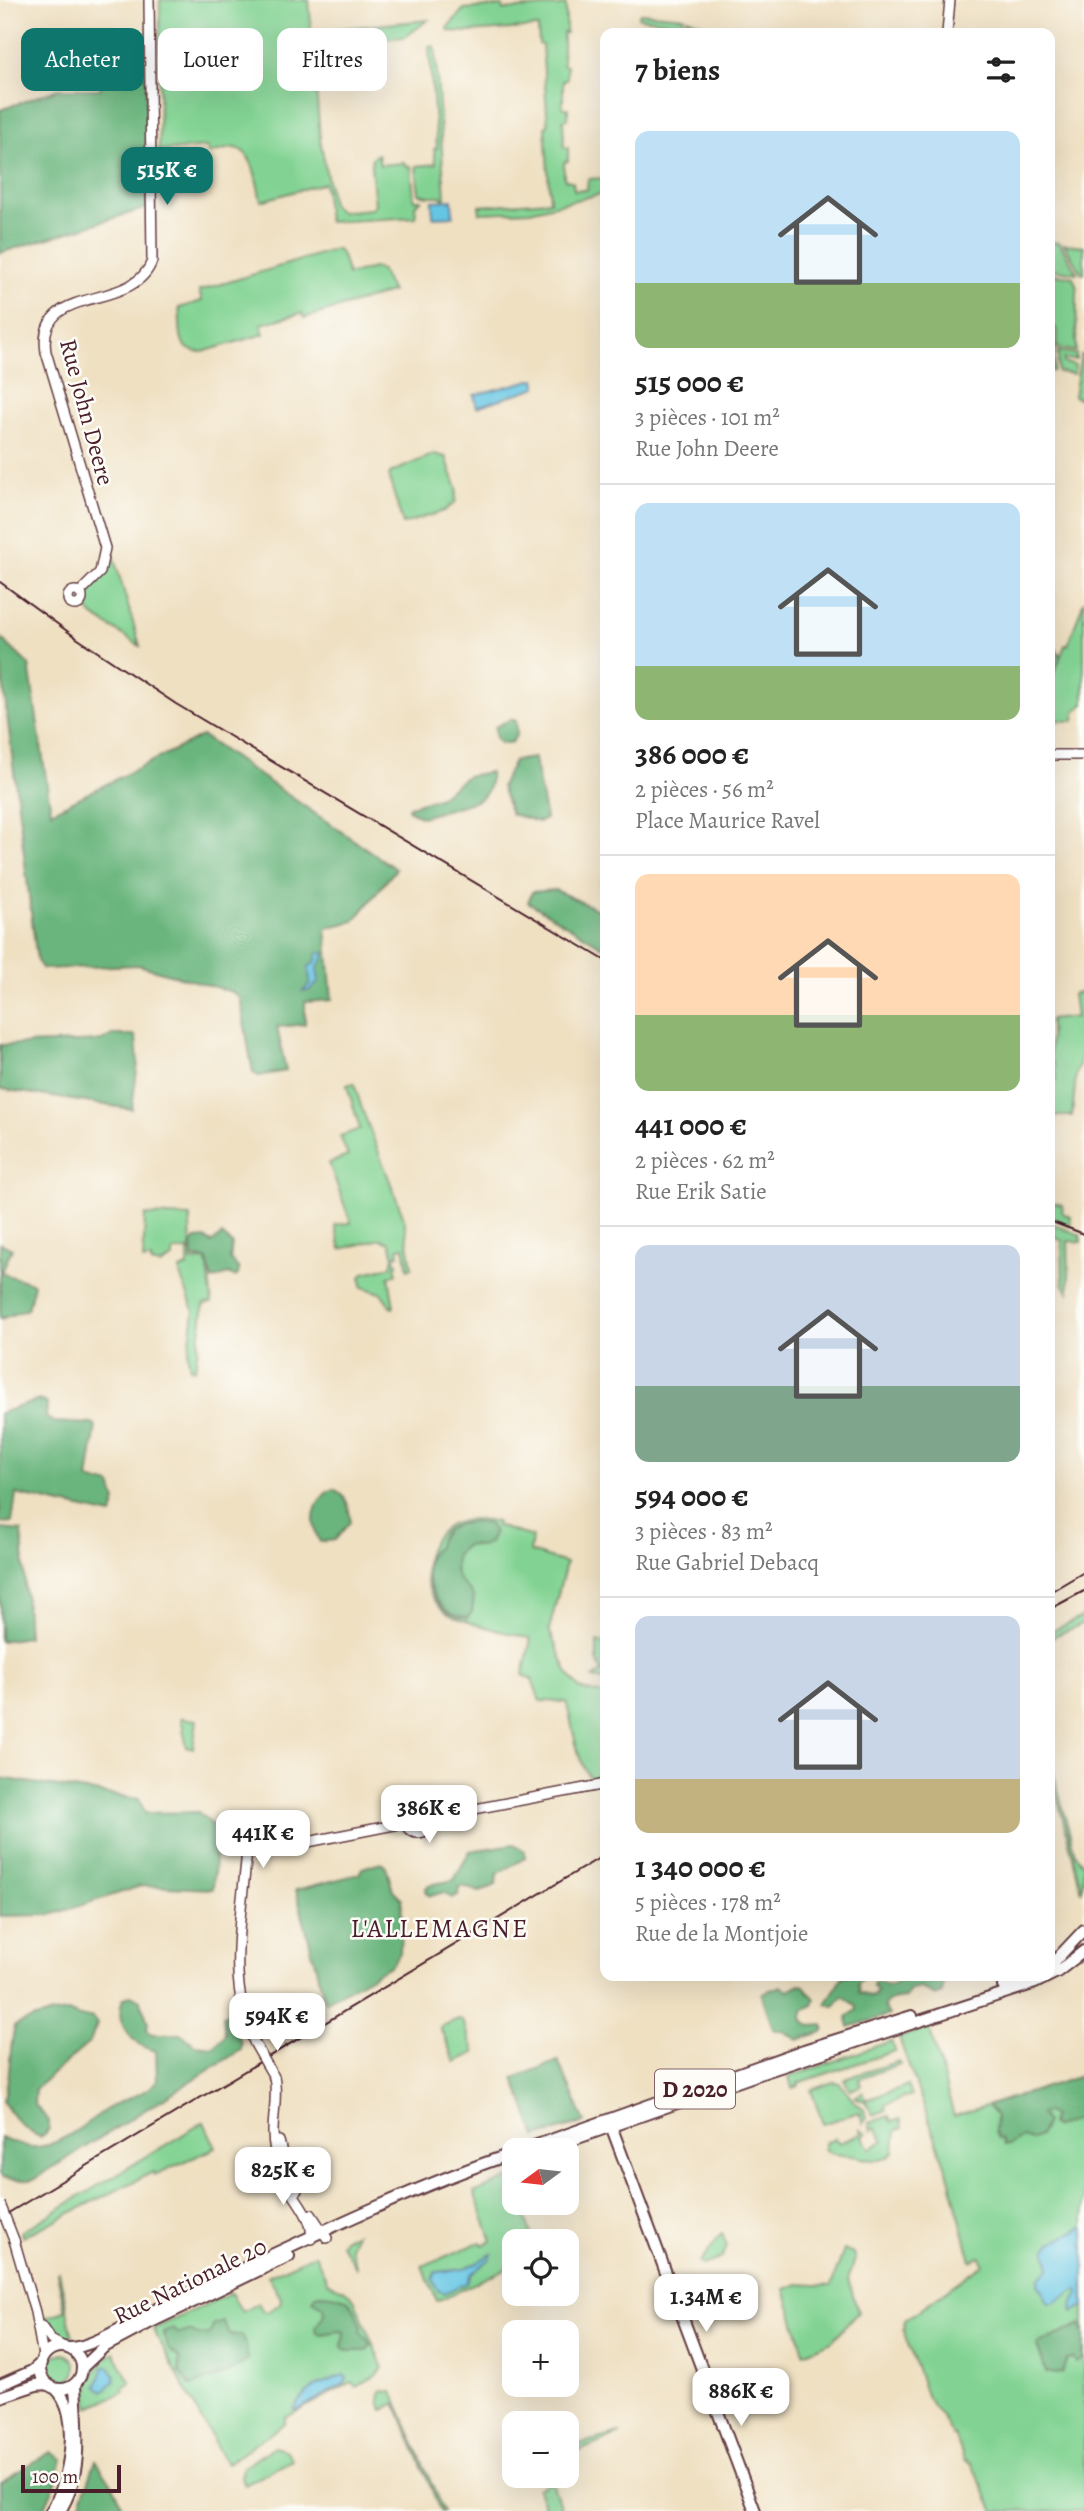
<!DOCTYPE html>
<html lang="fr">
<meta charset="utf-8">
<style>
:root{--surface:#fff;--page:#f6f6f6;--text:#222;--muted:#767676;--line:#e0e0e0;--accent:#0f766e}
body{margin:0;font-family:Alegreya,serif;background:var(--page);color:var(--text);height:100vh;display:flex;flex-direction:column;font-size:26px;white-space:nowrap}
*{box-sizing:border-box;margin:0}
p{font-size:23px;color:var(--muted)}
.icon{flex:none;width:38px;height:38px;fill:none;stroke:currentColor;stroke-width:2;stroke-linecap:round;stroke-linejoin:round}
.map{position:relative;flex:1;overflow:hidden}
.panel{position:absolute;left:600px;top:28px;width:455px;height:1953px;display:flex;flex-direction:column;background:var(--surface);border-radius:14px;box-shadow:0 7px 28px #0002}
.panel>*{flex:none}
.top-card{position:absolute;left:21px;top:28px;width:474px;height:63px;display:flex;gap:14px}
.needle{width:46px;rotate:255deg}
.controls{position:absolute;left:502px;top:2138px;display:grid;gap:14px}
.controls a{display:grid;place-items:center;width:77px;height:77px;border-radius:14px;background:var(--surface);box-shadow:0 7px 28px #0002;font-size:35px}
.scale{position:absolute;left:21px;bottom:18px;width:100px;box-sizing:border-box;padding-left:7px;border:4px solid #4a1f2b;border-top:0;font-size:19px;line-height:24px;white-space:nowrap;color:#4a1f2b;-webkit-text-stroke:5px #fdfcf7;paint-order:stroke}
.price{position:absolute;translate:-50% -60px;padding:0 16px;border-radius:14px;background:#fff;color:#222;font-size:23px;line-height:46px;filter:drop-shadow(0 2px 4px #0008)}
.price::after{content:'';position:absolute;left:50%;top:42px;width:21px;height:16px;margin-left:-10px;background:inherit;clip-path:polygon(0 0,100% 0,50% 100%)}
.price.selected{background:var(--accent);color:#fff}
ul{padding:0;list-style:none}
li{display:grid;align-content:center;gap:14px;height:371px;padding:0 35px}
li+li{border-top:2px solid var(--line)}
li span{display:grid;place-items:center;height:217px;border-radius:14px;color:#555}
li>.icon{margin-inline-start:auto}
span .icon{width:126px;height:126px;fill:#fffc;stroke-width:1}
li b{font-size:30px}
h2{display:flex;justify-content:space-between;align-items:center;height:84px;padding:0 35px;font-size:30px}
.tag{padding:0 24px;border-radius:14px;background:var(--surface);box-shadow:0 7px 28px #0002;font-size:24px;line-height:63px}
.tag.selected{background:var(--accent);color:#fff}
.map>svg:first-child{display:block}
</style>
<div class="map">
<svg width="1084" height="2511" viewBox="0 0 1084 2511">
<rect width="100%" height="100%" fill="#fdfcf7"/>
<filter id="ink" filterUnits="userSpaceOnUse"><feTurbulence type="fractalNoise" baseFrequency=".0143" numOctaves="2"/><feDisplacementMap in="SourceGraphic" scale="14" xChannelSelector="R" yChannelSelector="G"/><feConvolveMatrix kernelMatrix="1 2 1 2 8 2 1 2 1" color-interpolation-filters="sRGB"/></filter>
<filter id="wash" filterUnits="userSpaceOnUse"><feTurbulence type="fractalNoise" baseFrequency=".00686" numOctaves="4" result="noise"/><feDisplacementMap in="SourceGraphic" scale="28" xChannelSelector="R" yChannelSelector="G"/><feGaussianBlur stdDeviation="1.57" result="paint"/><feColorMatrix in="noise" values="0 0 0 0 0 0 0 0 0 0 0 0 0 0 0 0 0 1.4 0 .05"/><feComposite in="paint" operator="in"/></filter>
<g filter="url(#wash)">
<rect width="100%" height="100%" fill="#efe0c2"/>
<!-- green -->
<path fill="#82d393" stroke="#66795f" stroke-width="2" d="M160 0H309L320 138 332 205 340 212 371 209 375 205 371 165 372 158 378 154 380 165 404 163 405 166H411L414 200H421L415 205 416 217 328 222 324 183 261 201C257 186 255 151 235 148 226 147 217 153 208 153L207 147 159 151Z
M566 5V33H563V65L567 66V80H563V108H568V119L563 120 564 148H568V161L564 162V179L573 182 574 190H587L588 179 605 178V193L530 211 480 213 479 206 550 201 545 127 548 126 542 45 539 44 538 27 468 32 449 31 448 27 464 9 503 6V10Z
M640 13 684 17 682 23 640 18 638 17Z
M687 18 728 33H710L685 24Z
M428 20 405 37 325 44 324 30Z
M435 46 445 198H442L441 196H428L419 194 416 166 436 164 434 149 437 148 429 47Z
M147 55V76L125 75 129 69 131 56 139 58Z
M1050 242 1060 243 1077 273 1050 269Z
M1064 244 1084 246V274L1081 273Z
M336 249 341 253 348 275 373 268 381 270 392 292 304 318 302 313 261 324 264 334 202 352C174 353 182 325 179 308L202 301 199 291Z
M1050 273 1073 277 1077 288 1076 351 1057 348 1058 332 1050 320Z
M1050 324 1055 330 1054 371H1050Z
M1058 351 1076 354V360L1064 359V363L1075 365 1074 374 1058 372Z
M1081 355 1084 356V401L1074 396Z
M434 454 446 457 457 489 455 503 444 511 403 524 389 478 390 473Z
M105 528 140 646 92 615 85 606C86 590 98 585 104 572 111 559 107 542 105 528Z
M1084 600V704L1075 711 1074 721 1050 720V683L1065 645H1068Z
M1084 992V1046L1076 1075 1072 1116H1050V1081H1056L1054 1063H1050V1020L1076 1017 1073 994Z
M354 1083 362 1109 404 1218 412 1268 408 1269 404 1247 398 1248 399 1255 394 1256 390 1243 381 1239 341 1249 335 1225 351 1223 329 1163 348 1156 340 1136 360 1129 347 1085Z
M1050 1202 1063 1205 1062 1213 1071 1217 1070 1225 1050 1217Z
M145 1215 190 1217 191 1261 207 1260 212 1303 204 1304 195 1369 190 1368 188 1356 194 1311 180 1275V1270L188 1267V1250L173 1251V1258L160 1265 151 1263V1259L143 1261Z
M1050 1223 1080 1235 1081 1242 1068 1241 1069 1294 1063 1283 1062 1241 1050 1233Z
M394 1257 398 1264 395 1265 397 1274 389 1276 394 1307 392 1308 381 1293 362 1287 361 1277 364 1273 390 1267Z
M472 1519 497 1522 496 1526 532 1537 530 1552 566 1563 549 1630 567 1672 580 1689 604 1695 605 1774 590 1778C575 1756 574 1727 566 1702L540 1701 532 1679 523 1675 531 1639C513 1634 459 1622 447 1613 418 1592 418 1543 450 1525 456 1522 465 1521 472 1519Z
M1084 1616V1623L1050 1638V1632Z
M597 1642 605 1644V1678L603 1680 593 1678 602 1672 597 1660Z
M181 1718 197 1720 193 1748H187Z
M1050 1759 1075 1854 1084 1865 1082 1892 1050 1769Z
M409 1820a9 9 0 1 1 18 0a9 9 0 1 1-18 0Z
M458 2019 463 2021 475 2053 455 2062 440 2027Z
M929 2027 954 2116 1084 2075V2511H994L972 2464 964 2460 955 2435 953 2436 943 2418 927 2398 903 2330 905 2320 983 2264 980 2257 971 2261 948 2173 899 2038Z
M891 2041 895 2051 798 2083 799 2086 792 2088 789 2077Z
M899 2061 900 2064 859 2079 861 2086 850 2090 844 2079Z
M833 2082 840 2083 852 2099 864 2109 866 2118 863 2123 859 2112 823 2124 811 2090Z
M908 2085 912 2095 885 2105 887 2110 873 2115 865 2101 855 2097 863 2092 866 2100Z
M889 2116 891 2122 900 2119 903 2128 896 2130 894 2152C881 2166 867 2158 851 2156 841 2154 832 2156 824 2149L825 2142 835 2138 839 2143 861 2134 860 2130 866 2134 862 2137 871 2149 884 2140 875 2128 871 2131 869 2123Z
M204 2122 216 2148 154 2175 153 2172 22 2237 21 2232Z
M511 2178 514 2189V2203H520L534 2242H514V2265L437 2301 422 2266 481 2242 483 2245 492 2241 474 2192Z
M356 2233 350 2247 357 2269 341 2244 344 2239Z
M722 2233 727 2247 722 2258 704 2265 700 2263Z
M844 2250 853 2254 855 2259 848 2279 858 2312 832 2341 804 2353 785 2289 798 2284 831 2286Z
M315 2254 328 2283 344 2289 354 2299 383 2368 377 2375 356 2387 352 2382 285 2418V2423L226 2464 153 2329 231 2293 242 2312 258 2303 263 2311 267 2312 280 2304 281 2298 268 2276Z
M59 2272 73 2338 53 2335 43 2318 65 2311 57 2273Z
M114 2352 131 2384 123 2388 125 2392 89 2407C85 2385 95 2364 114 2352Z
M48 2368a14 14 0 1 1 28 0a14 14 0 1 1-28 0Z
M383 2391 393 2392 443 2511H440L396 2403 383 2410 379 2401 380 2393Z
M620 2433V2434L567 2456V2447Z
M274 2447 287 2451 292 2460 245 2485 241 2478 243 2467Z
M553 2476H564L552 2482 562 2511H547L537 2488 549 2483Z"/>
<!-- forest -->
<path fill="#69b57d" stroke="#5a6a54" stroke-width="2" d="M104 75 146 77 147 208 0 253V110L58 89H100Z
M0 637 29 665 51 812 202 736 396 869 354 921 326 928 332 1000 305 1002V1024L277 1027 286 1071 259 1076 253 1073 240 998 232 992 138 965 43 969 37 961 0 657Z
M1050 645H1053L1061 656 1050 683Z
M511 719 516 721 517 734 512 742 501 744 496 739 495 727Z
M534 758 546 819 539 822 511 814 501 786 514 761Z
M490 772C491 785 489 794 476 801L422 817 408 810 409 806 438 798 467 776Z
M555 890 605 913V948L528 902 532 892Z
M112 1035H134L136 1038 138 1062 132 1109 0 1089V1045L102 1041Z
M222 1235 232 1244 230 1259 239 1269 238 1275 235 1277 228 1274 212 1280 207 1259 193 1258 192 1243 196 1239 205 1238 211 1243Z
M0 1243 12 1249 1 1273 34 1284 28 1309 0 1319Z
M39 1400 47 1403 46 1418 54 1422 92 1424 96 1426 88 1479 111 1485 116 1501 112 1515 16 1494 12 1522 0 1523V1413Z
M332 1489C347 1493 350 1508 350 1522L335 1540 320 1542C309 1523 313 1500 332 1489Z
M475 1522 489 1524 494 1532 489 1543 480 1546 467 1545 456 1554C453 1584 460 1577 474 1597L472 1612 467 1618C460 1616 452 1615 446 1610 430 1597 416 1560 438 1547 439 1528 458 1523 475 1522Z
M0 1529 22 1531 28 1637 0 1641Z
M0 1778 139 1799 145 1813 198 1812 217 1829 213 1889 141 1886 51 1915 0 1916Z
M514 1844 525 1851V1858L497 1874 496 1885 479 1892 463 1886 459 1888 458 1895 452 1898 444 1892 431 1896 427 1894 426 1888 429 1885 454 1880 470 1851Z
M381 1862 385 1864 393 1890 402 1899 400 1953 391 1965 325 2002 296 1890 359 1874 362 1868Z
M843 1976H865L858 1983 859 1993 873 1997 878 1991 873 1987 874 1982 879 1981 888 1986 895 1984 899 1976H919V1979H942L944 1982 942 1993 935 1996 921 1988 910 1990 905 1998C897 1999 887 1999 884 2007L889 2015 849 2027 847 2017 857 2010 856 2005 843 1996 834 2006 826 2004Z
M800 1984 804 1986 815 1999 813 2005 803 2011 802 2019 811 2026 823 2025 824 2028 822 2032 798 2040 785 2032 773 2029 762 1995 764 1992 781 1986 788 1991Z
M131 1995 140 2000 148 2022 147 2031 152 2034H181L195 2045 214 2047 225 2035 223 2016 229 2013 241 2043V2050L34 2179C23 2183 13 2178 2 2178L0 2175V2138C9 2142 27 2148 37 2147 64 2144 88 2121 110 2107 126 2098 145 2095 157 2080L156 2051C133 2046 113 2024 123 1999Z
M68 2012 79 2017H92L97 2024 90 2042 35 2089 34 2104 49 2121V2129L40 2137C24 2130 11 2116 3 2100 12 2076 8 2051 15 2026 32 2017 49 2014 68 2012Z
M558 2061 585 2122 536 2137 514 2078Z
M1084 2075V2117L1055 2127 1051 2125 1053 2116 1047 2112 1040 2114 1046 2123 1039 2136 1031 2140 1022 2137 1009 2145H1004L1001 2138 998 2139 995 2131 996 2116 987 2106Z
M322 2294C352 2296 351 2302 362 2327L361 2331 371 2345 366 2351H348L342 2347 344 2332C335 2329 327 2336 317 2333L316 2327 324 2314 323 2307 313 2300 316 2295Z
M223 2322 230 2334 242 2336 246 2344 248 2359C233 2373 210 2379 191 2386L180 2372 179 2358 169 2350 163 2333 173 2329 179 2334 189 2331 198 2335 209 2334 214 2325Z
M1081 2324 1084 2334 1083 2359 1076 2363 1073 2358 1067 2359 1062 2373 1055 2374 1046 2372 1037 2345Z
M51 2452 62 2459 56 2482 43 2511H0V2482Z
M96 2460 117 2492 123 2511H78Z"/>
<!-- water -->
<path fill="#65c6e4" stroke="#587288" stroke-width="2" d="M452 200 453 216 433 217 432 201Z
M535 379 537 387 477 407 474 395Z
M324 952V957L317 968 319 982 309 991H303C313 982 310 982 308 968L315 962 318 953Z
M1084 2226V2306L1073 2312 1072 2307 1079 2293 1078 2289 1054 2303H1049L1038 2285 1039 2278 1050 2268 1046 2251 1050 2244Z
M492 2254 490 2259 471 2274 467 2283 444 2293 437 2290 433 2279 436 2272 464 2269Z
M104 2366H108L115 2376V2381L103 2391 97 2386Z
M344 2375 347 2378 344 2384 297 2410H294C301 2392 326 2380 344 2375Z"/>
</g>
<g filter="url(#ink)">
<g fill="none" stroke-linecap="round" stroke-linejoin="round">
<defs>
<path id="minor" d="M947 33 950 0
M68 598a7 7 0 1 1 14 0a7 7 0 1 1-14 0Z
M79 593 100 572 105 548 46 352C35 281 133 314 152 261L149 0
M1050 755H1084
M405 1820a13 13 0 1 1 26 0a13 13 0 1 1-26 0Z
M429 1814 438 1816 606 1784
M255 2044C225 1982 242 1915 247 1850H267L399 1824 405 1821
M274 2077C278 2095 273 2114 273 2132 273 2146 277 2162 282 2175 290 2195 315 2216 311 2239
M279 2141 284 2161 297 2190
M311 2214 327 2238
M14 2240 35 2312 43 2356
M41 2326 51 2340 62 2346"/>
<path id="major" d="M1050 1966 1084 1930
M1003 1986 1031 1976
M610 2123 755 2511
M520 2151 804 2050 912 2016
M541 2151 768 2071 1035 1983 1057 1972 1084 1951
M40 2368a21 21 0 1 1 42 0a21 21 0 1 1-42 0Z
M69 2348C91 2349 139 2317 161 2307 278 2253 393 2194 514 2153
M83 2367 104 2347 149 2323 289 2256
M0 2385 32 2371 41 2363
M0 2397 36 2385 48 2384
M51 2511C69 2483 83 2413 55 2388
M60 2511C84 2473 77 2427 75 2385"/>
</defs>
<!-- minor casing -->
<use href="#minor" stroke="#633c42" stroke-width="12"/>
<!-- major casing -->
<use href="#major" stroke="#633c42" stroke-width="14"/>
<!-- minor -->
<use href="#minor" stroke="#fff" stroke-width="9"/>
<!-- major -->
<use href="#major" stroke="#fff" stroke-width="10"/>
<!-- rail -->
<path stroke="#4a1f2b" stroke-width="2" d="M0 582 78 639 176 704 606 961
M1050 1221 1084 1234
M1050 1592 1084 1572
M1050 1609 1084 1591
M0 2218 606 1854"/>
<defs>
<path id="minor-bridge" d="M255 2044 274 2077
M0 2204 14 2240"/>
</defs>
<!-- minor-bridge casing -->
<use href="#minor-bridge" stroke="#633c42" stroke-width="12" stroke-linecap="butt"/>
<!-- minor-bridge -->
<use href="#minor-bridge" stroke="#fff" stroke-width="9"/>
</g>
</g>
<g text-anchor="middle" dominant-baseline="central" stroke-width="5" stroke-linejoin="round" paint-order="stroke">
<!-- shield labels -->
<rect fill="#fdfcf7" stroke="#806168" stroke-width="2" x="655" y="2069.5" width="80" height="39" rx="5"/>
<g font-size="23" font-weight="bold" fill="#4a1f2b">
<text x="695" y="2089">D 2020</text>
</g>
<!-- street labels -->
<g font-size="24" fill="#4a1f2b" stroke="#fdfcf7">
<text transform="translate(87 412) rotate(75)">Rue John Deere</text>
<text transform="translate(190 2281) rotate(-26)">Rue Nationale 20</text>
</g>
<!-- neighbourhood labels -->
<g font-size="26" letter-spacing="2" fill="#4a1f2b" stroke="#fdfcf7">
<text x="440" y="1928">L'ALLEMAGNE</text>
</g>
</g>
</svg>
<div class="controls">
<a><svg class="needle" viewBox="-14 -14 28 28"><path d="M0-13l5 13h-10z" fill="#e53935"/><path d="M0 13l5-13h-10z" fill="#767676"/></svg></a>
<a><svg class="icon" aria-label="locate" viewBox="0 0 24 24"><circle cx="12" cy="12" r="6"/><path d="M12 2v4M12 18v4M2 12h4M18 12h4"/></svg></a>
<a>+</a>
<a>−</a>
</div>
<div class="scale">100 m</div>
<b class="price selected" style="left:167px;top:207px">515K €</b>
<b class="price" style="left:429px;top:1845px">386K €</b>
<b class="price" style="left:263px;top:1870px">441K €</b>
<b class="price" style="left:277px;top:2053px">594K €</b>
<b class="price" style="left:283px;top:2207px">825K €</b>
<b class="price" style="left:706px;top:2334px">1.34M €</b>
<b class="price" style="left:741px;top:2428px">886K €</b>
<div class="top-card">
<a class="tag selected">Acheter</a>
<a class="tag">Louer</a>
<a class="tag">Filtres</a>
</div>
<section class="panel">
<h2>7 biens<svg class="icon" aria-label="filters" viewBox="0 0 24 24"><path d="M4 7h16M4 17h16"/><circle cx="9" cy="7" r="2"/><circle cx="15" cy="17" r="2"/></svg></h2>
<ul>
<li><span style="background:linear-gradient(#bfe0f5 70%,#8fb573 0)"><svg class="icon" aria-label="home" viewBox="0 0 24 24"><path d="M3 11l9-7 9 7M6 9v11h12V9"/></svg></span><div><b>515 000 €</b><p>3 pièces · 101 m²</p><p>Rue John Deere</p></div></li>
<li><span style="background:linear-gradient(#bfe0f5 75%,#8fb573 0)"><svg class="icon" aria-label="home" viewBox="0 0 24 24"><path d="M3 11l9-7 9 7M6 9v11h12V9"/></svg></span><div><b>386 000 €</b><p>2 pièces · 56 m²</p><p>Place Maurice Ravel</p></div></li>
<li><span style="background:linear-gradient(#ffd9b3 65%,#8fb573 0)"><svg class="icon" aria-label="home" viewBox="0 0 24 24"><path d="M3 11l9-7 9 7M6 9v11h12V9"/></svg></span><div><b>441 000 €</b><p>2 pièces · 62 m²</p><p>Rue Erik Satie</p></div></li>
<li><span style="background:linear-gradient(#c9d6e8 65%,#7fa58c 0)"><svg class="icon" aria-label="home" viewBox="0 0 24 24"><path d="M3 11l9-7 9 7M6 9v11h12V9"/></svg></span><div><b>594 000 €</b><p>3 pièces · 83 m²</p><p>Rue Gabriel Debacq</p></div></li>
<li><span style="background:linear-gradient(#c9d6e8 75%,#c2b280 0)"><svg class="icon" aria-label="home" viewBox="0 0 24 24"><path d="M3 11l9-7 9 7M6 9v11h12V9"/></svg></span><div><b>1 340 000 €</b><p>5 pièces · 178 m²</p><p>Rue de la Montjoie</p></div></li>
</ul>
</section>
</div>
